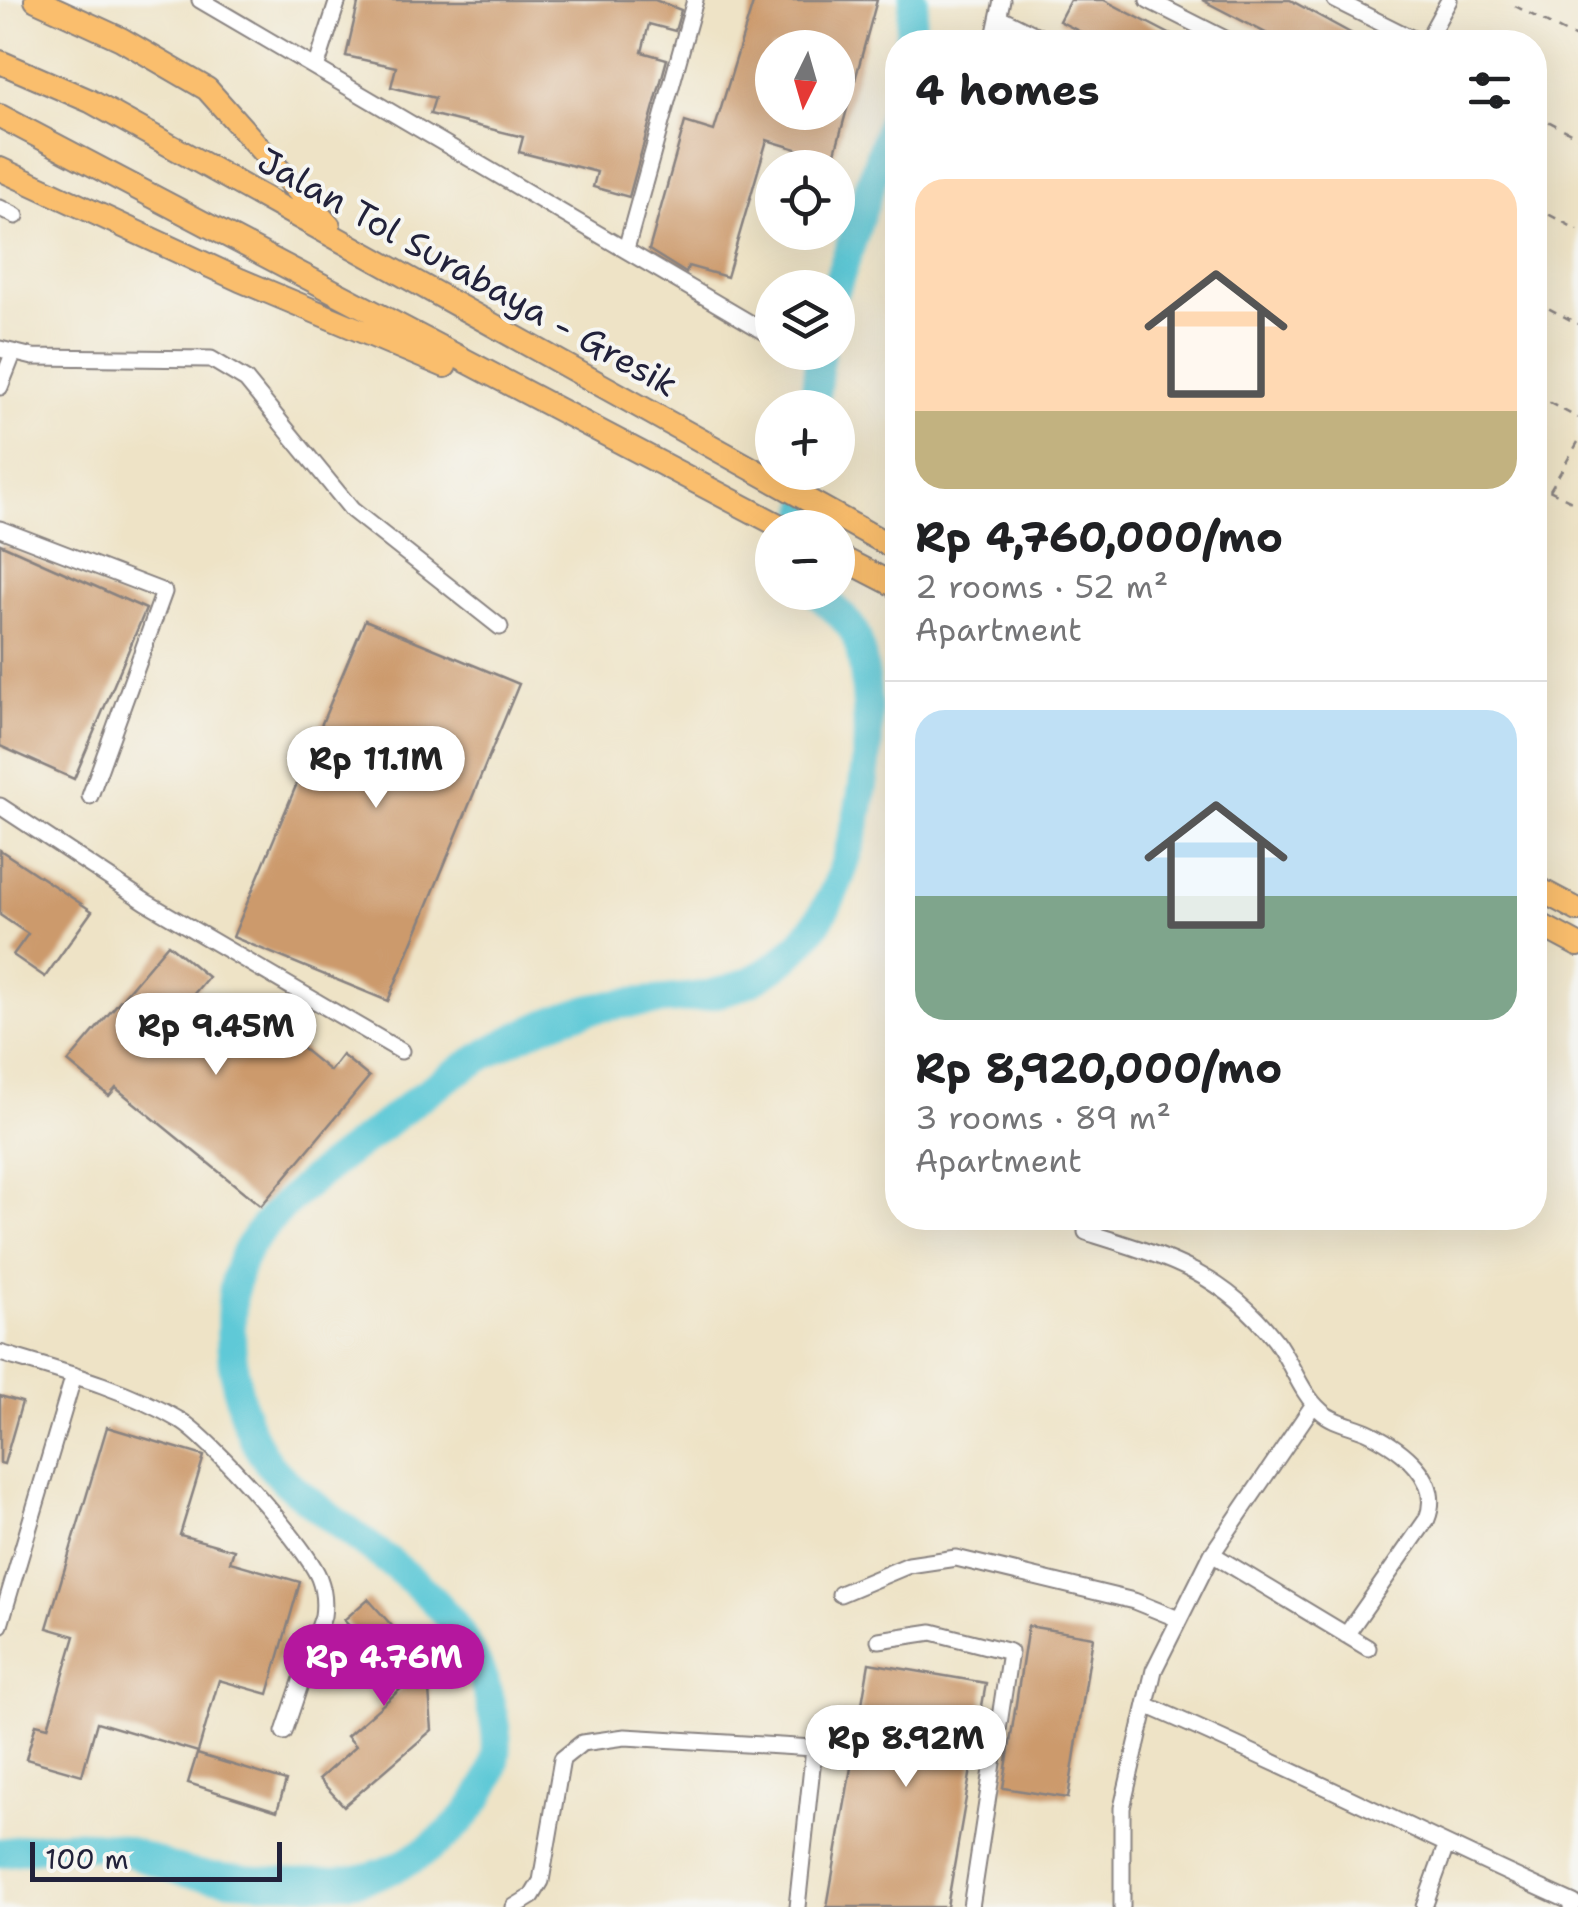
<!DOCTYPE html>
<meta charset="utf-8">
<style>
:root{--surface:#fff;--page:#f6f6f6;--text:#202124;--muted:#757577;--line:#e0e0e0;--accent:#b5179e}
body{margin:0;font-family:"Shantell Sans",sans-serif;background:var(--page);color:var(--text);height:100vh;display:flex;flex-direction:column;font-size:38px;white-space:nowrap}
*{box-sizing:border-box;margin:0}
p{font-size:32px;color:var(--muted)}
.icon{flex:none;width:55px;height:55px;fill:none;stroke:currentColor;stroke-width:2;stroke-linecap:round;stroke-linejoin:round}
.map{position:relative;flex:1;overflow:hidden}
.details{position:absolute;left:885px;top:30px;width:662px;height:1200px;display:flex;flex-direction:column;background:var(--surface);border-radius:40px;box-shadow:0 10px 40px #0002}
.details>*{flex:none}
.needle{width:65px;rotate:185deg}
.tools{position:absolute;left:755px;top:30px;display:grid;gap:20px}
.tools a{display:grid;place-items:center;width:100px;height:100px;border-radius:50%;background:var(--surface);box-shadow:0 10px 40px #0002;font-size:50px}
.scale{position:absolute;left:30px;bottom:25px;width:252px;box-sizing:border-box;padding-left:10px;border:5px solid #22223b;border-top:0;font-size:28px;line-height:35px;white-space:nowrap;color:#22223b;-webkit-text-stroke:8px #f6f6f2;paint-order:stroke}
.price{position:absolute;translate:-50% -85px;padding:0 22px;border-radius:35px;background:#fff;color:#222;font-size:32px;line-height:65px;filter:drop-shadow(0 2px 5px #0008)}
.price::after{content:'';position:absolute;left:50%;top:60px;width:30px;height:22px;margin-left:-15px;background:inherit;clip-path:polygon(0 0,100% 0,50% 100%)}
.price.on{background:var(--accent);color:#fff}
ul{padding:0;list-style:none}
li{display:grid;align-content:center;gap:20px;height:530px;padding:0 30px}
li+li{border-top:2px solid var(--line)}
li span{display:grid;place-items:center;height:310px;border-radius:30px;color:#555}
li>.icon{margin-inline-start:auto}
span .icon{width:180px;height:180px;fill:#fffc;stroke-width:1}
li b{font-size:42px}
h2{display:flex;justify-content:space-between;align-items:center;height:120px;padding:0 30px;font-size:42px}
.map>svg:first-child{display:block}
</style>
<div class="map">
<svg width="1578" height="1907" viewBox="0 0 1578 1907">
<rect width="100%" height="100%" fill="#f6f6f2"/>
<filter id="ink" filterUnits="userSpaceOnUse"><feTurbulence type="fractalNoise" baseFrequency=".01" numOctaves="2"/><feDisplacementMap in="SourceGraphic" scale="20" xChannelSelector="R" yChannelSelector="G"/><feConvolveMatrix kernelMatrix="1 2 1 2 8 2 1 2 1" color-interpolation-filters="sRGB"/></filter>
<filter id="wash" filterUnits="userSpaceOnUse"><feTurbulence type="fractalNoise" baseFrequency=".0048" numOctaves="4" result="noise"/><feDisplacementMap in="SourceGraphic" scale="40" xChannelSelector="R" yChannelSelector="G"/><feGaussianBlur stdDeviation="2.25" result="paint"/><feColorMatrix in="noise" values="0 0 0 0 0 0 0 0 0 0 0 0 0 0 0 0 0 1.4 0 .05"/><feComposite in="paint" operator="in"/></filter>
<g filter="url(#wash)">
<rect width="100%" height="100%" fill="#eee3c6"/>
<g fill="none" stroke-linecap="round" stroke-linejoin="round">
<!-- river -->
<path stroke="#5ec9d7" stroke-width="30" d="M909 42 914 0
M836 288 898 101
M814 408 820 352
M806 528 816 472
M0 1853C37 1847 72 1841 110 1847 140 1852 165 1869 193 1874 235 1881 307 1885 348 1881 408 1875 481 1821 495 1761 500 1741 493 1714 488 1695 459 1597 388 1564 313 1504 297 1491 276 1476 265 1458 242 1425 231 1372 231 1331 231 1303 233 1271 249 1246 283 1195 341 1159 389 1121 444 1076 531 1020 602 1007 638 1000 675 1002 712 994 823 970 854 863 866 764 870 735 867 658 854 632 846 617 828 604 816 592"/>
</g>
<g id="blocks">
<!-- building -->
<path fill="#cc9a6c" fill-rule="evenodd" d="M359 0H655L681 10 675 31 649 24 642 52 667 59 629 197 593 187 597 172 519 152 523 137 430 114 435 98 391 87 396 67 346 56Z
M754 0H877L833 160 767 140 727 277 688 266 686 273 649 250 685 122 714 131ZM772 48H838V112H772Z
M1070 0H1104L1185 42H1101L1059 21Z
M1202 0H1290L1367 42H1283Z
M0 544 146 609 74 779 0 746Z
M365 620 519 684 388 1001 233 937Z
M0 850 92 911 45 977 13 955 28 934 0 915Z
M168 944 208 977 193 995 248 1040 266 1019 330 1071 342 1055 369 1077 261 1206 116 1088 109 1096 68 1062Z
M0 1396 22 1402 4 1464 0 1463Z
M107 1427 204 1456 180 1535 234 1550 230 1562 300 1582 268 1694 219 1680 198 1752 97 1722 82 1775 26 1759 36 1724 48 1727 75 1636 47 1628Z
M368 1599 427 1665 432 1730 344 1806 319 1779 356 1746 347 1736 403 1687 344 1620Z
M1028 1626 1093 1637 1068 1798 1003 1788Z
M869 1663 986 1683 947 1907H827Z
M197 1754 286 1781 277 1811 188 1783Z"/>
</g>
</g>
<g filter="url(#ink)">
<use href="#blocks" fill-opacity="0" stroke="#888280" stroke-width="2.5"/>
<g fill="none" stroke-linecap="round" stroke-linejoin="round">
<defs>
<path id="minor" d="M200 0 772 336
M1148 0 1231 42
M1335 0 1419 42
M999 17 1050 42
M993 42 1002 0
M1426 42 1449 0
M316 68 338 0
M0 208 16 216
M626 249 695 0
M0 349 33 357 211 359 246 380 352 510 500 627
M0 387 13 354
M0 529 164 592 90 796
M0 806 146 902 401 1051
M1086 1232C1166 1257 1222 1272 1275 1340 1291 1361 1301 1394 1321 1411 1333 1423 1354 1425 1370 1433 1402 1449 1443 1479 1427 1519L1346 1635
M0 1353C60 1371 127 1389 181 1421 211 1439 306 1546 319 1578 324 1591 325 1602 323 1616L284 1732
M1212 1554 1314 1404
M840 1594 909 1565 956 1558 1134 1601 1176 1618
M0 1625 74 1375
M879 1640 932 1632 1010 1652 971 1907
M1146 1705C1291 1767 1430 1839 1574 1903L1572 1907
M514 1907 532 1896 541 1881 562 1759 582 1743 625 1737 814 1748 797 1907
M1122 1907V1808L1154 1670 1212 1554 1368 1648
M1424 1907 1446 1846"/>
<path id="highway" d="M36 0 121 39 207 89 329 226
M0 62 90 101 898 550
M0 116 784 528
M0 169 240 280 445 366
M838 556 898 587
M1535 887 1578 910
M1535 922 1578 945"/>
</defs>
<!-- minor casing -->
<use href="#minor" stroke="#888280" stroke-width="19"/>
<!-- highway casing -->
<use href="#highway" stroke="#888280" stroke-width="26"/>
<!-- path -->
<path stroke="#888280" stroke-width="2.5" stroke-dasharray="8 8" stroke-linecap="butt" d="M1515 6 1578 39
M1535 114 1578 137
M1535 207 1578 230
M1535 301 1578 324
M1535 395 1578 418
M1535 483 1578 504
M1550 490 1578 442"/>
<!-- minor -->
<use href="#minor" stroke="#fff" stroke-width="15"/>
<!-- highway -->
<use href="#highway" stroke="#fabe6d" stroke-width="22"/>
</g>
</g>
<g text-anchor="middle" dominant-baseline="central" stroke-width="8" stroke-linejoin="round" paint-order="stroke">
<!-- street labels -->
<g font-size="35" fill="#22223b" stroke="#f6f6f2">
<text transform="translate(468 272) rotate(29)">Jalan Tol Surabaya - Gresik</text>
</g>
</g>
</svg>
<div class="tools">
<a><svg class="needle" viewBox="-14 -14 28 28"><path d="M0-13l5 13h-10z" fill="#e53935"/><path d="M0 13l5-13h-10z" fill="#757577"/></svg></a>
<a><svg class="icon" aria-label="locate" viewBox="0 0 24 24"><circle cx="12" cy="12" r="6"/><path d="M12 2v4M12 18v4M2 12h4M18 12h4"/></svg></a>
<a><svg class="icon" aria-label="layers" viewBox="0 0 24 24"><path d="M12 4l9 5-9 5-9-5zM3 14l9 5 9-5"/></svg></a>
<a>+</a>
<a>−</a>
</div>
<div class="scale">100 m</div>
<b class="price" style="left:376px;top:811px">Rp 11.1M</b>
<b class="price" style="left:216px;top:1078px">Rp 9.45M</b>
<b class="price on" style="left:384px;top:1709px">Rp 4.76M</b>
<b class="price" style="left:906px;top:1790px">Rp 8.92M</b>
<section class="details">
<h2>4 homes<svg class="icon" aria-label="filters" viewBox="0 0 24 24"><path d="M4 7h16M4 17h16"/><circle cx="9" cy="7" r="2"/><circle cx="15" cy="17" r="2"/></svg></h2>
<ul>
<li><span style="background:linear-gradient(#ffd9b3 75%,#c2b280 0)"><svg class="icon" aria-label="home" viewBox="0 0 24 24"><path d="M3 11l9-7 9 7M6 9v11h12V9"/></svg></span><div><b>Rp 4,760,000/mo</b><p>2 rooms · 52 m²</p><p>Apartment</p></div></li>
<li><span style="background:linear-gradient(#bfe0f5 60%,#7fa58c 0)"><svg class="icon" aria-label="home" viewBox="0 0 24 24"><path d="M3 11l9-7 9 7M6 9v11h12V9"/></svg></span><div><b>Rp 8,920,000/mo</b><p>3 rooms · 89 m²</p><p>Apartment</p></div></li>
</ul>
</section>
</div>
